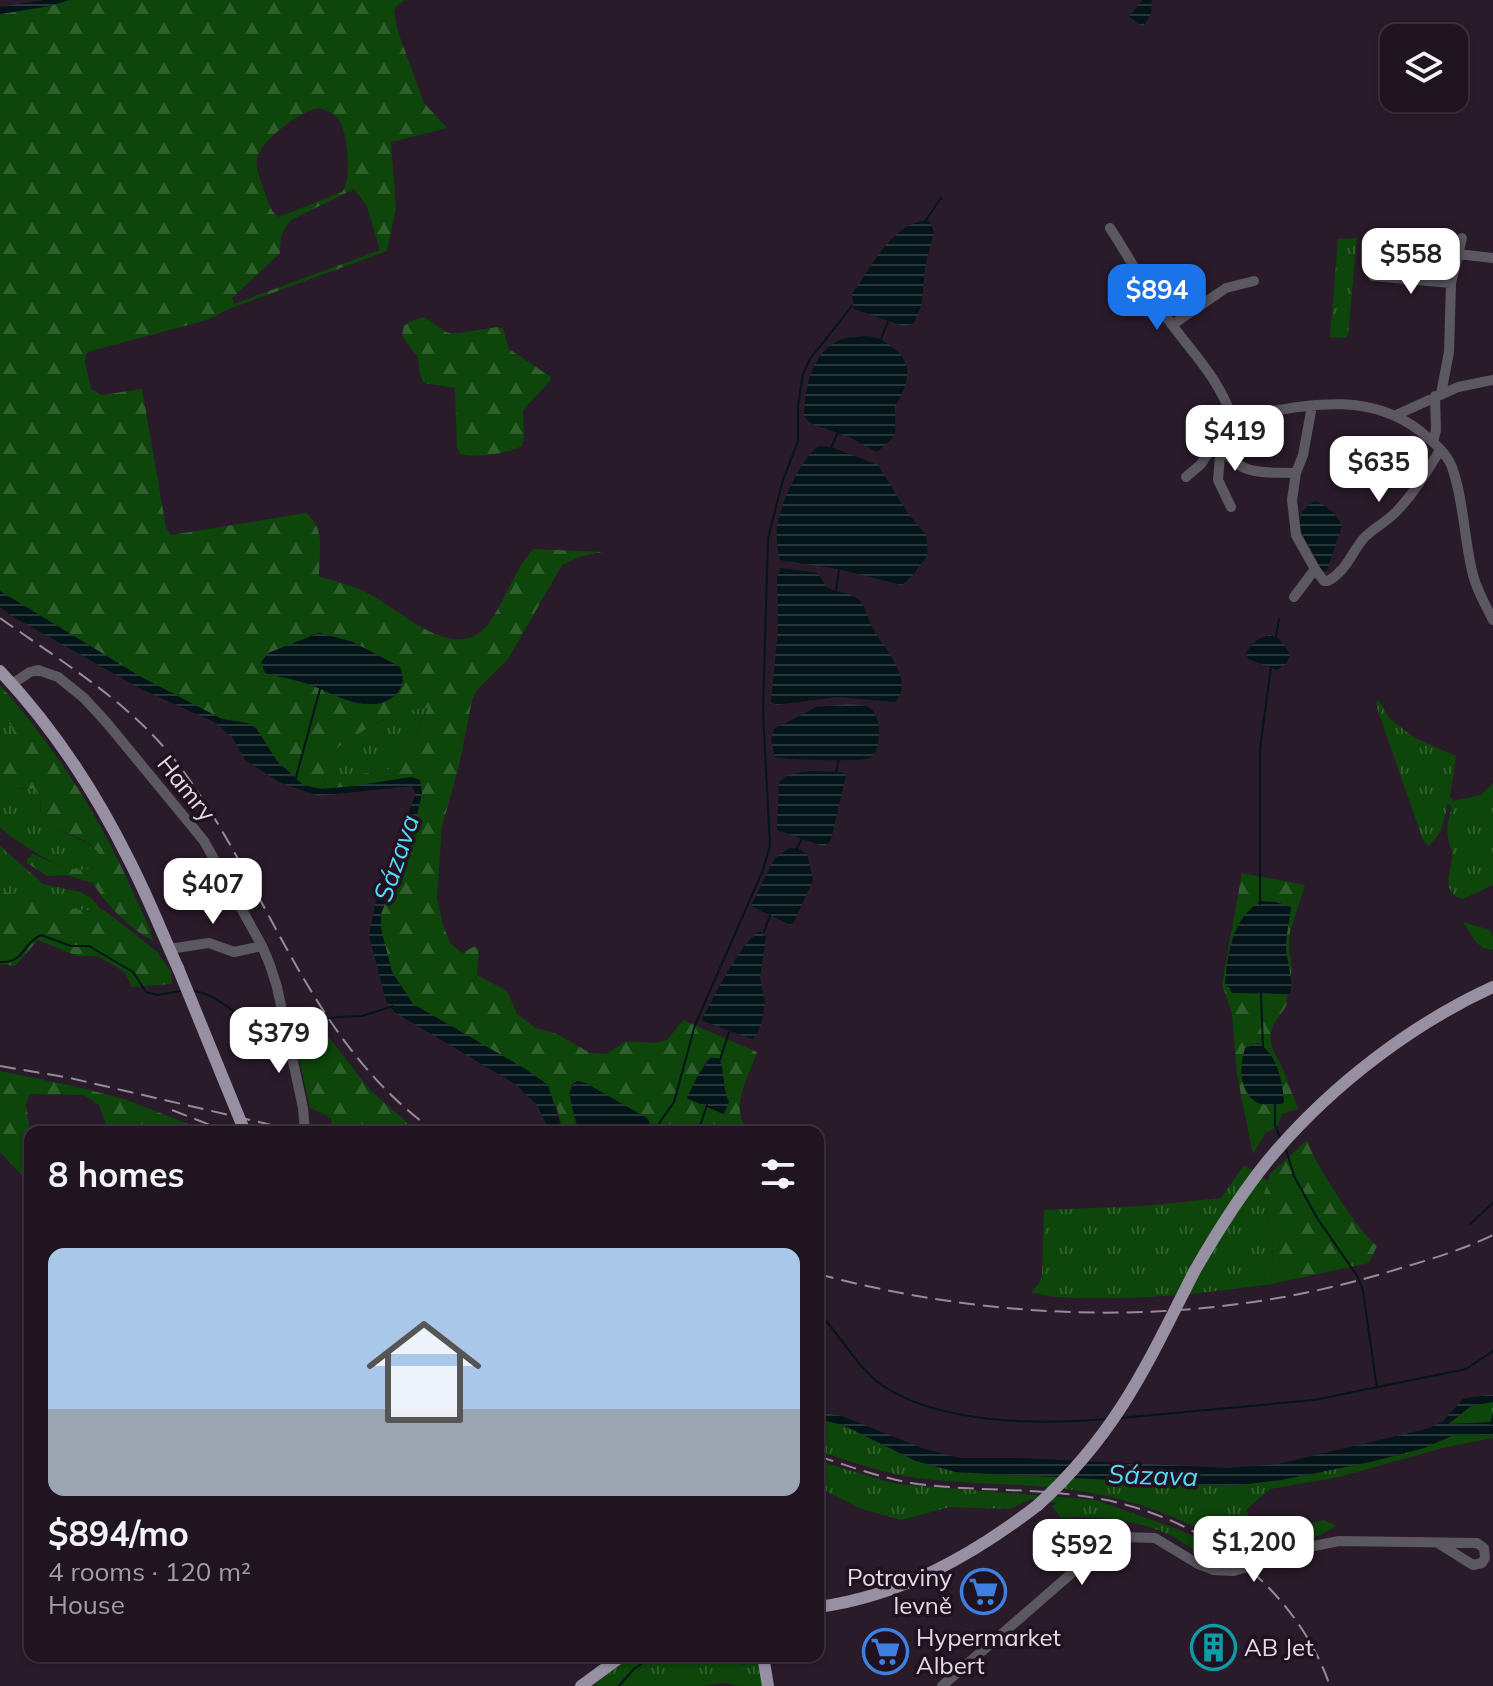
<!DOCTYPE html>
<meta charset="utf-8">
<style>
:root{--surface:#201420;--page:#2d212d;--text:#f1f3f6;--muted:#a29ea5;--line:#3d333e;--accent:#1a73e8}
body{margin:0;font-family:Mulish,sans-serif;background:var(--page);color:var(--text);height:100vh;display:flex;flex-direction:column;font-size:30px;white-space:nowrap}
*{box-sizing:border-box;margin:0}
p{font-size:26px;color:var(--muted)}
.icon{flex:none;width:44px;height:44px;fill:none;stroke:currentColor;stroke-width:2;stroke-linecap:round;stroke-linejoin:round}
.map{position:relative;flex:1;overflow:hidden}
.drawer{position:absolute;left:24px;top:1126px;width:800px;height:536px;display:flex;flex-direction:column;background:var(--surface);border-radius:16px;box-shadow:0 2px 6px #0004,0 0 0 2px var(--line)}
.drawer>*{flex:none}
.fabs{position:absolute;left:1380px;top:24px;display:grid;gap:16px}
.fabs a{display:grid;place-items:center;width:88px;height:88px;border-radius:16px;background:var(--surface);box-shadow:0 2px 6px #0004,0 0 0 2px var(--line);font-size:40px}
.price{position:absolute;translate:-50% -68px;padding:0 18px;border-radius:16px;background:#fff;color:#222;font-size:26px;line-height:52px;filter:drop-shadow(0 2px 4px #0008)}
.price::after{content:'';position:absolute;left:50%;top:48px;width:24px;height:18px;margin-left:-12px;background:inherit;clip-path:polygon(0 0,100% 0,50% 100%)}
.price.current{background:var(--accent);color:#fff}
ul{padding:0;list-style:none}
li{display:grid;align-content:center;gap:16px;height:424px;padding:0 24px}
li span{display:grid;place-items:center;height:248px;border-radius:16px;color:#555}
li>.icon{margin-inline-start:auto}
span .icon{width:144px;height:144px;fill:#fffc;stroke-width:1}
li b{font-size:34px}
h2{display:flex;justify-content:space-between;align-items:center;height:96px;padding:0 24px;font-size:34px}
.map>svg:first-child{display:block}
</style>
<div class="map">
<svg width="1493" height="1686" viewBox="0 0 1493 1686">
<defs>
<pattern id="grass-tufts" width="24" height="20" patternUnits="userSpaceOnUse" patternTransform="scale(2)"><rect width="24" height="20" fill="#0d450b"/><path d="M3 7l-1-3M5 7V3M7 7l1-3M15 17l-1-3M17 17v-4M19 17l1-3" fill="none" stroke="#305f2e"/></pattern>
<pattern id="forest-firs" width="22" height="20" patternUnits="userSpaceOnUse" patternTransform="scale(2)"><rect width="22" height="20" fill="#0d450b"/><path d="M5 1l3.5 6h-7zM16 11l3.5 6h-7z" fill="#305f2e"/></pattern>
<pattern id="water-rules" width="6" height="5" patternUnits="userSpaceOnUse" patternTransform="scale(2)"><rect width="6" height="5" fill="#041519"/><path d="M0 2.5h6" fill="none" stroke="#28363a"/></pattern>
</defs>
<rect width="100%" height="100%" fill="#2a1b2a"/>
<!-- grass -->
<path fill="url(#grass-tufts)" d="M1357 238 1348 335 1346 338 1330 337 1338 239Z
M1378 700 1390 719 1415 738 1456 756 1450 797 1453 801 1481 795 1493 783V885L1463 899C1440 893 1451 872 1452 857 1453 851 1449 844 1448 838 1446 827 1449 817 1452 807L1448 804 1441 831 1429 846 1423 840 1378 711 1376 702Z
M428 707 415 736 389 769 362 774 327 785 323 778 329 754 357 734 402 710Z
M0 718 11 725 14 736 0 749Z
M0 778 21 789H33L40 796C41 802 40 809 41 815 44 833 90 835 101 857 89 895 17 841 0 828Z
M0 846 43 884 80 892 91 898 103 912 74 909 0 893Z
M1463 922 1490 930 1493 936V950L1483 948 1475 941Z
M1244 1165 1268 1181 1264 1194 1273 1247 1271 1284C1214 1292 1157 1299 1099 1298 1076 1298 1054 1299 1031 1292L1039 1284 1042 1274 1044 1210 1142 1206 1221 1198Z
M1493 1402V1422L1448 1425 1471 1406Z
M818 1419 843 1425 916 1461 956 1472 1230 1486 1281 1480 1370 1462 1424 1448 1456 1434 1493 1435V1438L1446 1447 1339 1477 1270 1489 1247 1509 1250 1525 1261 1535 1324 1520 1337 1526C1310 1540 1275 1560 1244 1557 1185 1514 1118 1493 1046 1487 1003 1483 960 1484 918 1478 884 1474 851 1461 818 1451Z
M818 1461 896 1484 1096 1500 1177 1529 1224 1550 1230 1560 1210 1562C1200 1555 1190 1546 1179 1540 1147 1521 1098 1514 1061 1518L1052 1506 1057 1503 1031 1499 1010 1509 950 1507 901 1520 859 1508 818 1487Z
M664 1656H729L745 1666 748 1656H756L763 1686H739L725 1683 702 1686H592L617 1667 633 1675 645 1665Z"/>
<!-- forest -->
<path fill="url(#forest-firs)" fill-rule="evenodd" d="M69 0H405L396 6 394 11 398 32 424 103 447 128 391 142 396 208 387 251 229 309 207 320 91 351 86 354 85 362 91 389 102 395 142 389 166 527 171 535 306 513C326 529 319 551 319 576 336 582 356 586 371 595 402 611 457 667 489 623 506 599 514 571 533 549L602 552 582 556 562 565 508 659 477 690 472 700 459 766 442 826 437 898 443 925 450 943 462 953 475 946 479 949 477 975 507 991 517 1014 536 1028 557 1034 590 1053 606 1054 627 1041 654 1043 667 1040 683 1020 757 1052C749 1076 727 1111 750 1132H688L671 1124 663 1126 660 1132H647L649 1120 578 1081 572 1084 569 1094 578 1132H563L557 1108 534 1075 413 1004 392 972 381 929V914L396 876 408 855 420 780 321 789 303 785 277 761 256 728 247 723 222 719 141 677 0 591V14L50 6ZM319 108C328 111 335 113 340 122 348 135 352 181 342 192L279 217C269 211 268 200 264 190 261 181 255 168 257 159 260 141 301 110 319 108ZM354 189 367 206 380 250 234 304 232 298 280 253C280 239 281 231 291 220ZM319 633 353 642 400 667C404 677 404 687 395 695 370 717 334 692 307 684 294 679 279 677 265 672L284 646 305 641 312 634ZM428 708 415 736 389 769 362 774 326 785 323 778 329 754C359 733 391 709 428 708ZM712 1057 719 1059C725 1073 722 1087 729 1102L725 1113 687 1098 706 1061Z
M424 317 446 332 453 334 498 327 503 329 509 349 551 377 550 381 523 410 524 437 522 446C507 454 476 458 460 454L457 447 455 388 424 383 420 375 418 357 402 336 404 326 409 322Z
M0 685C54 746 99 815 132 890 139 907 150 924 153 941 132 930 105 904 93 883L66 875 47 876 27 863V859L33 854C51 861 92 884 101 857 89 835 61 835 42 822L40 796 33 789 18 788 0 778V749L14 736 11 725 0 718Z
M1242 873 1305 885 1290 932 1289 949 1292 968 1286 1006 1273 1025 1270 1036 1273 1050 1283 1069 1298 1109 1282 1114 1277 1127 1265 1133 1253 1154 1237 1075 1232 1013 1222 984Z
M4 892 74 909 103 912V909L156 951 171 971 172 984 132 987 125 972 97 956H77L38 940 15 966 0 964V893Z
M291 1022 324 1031 370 1090 418 1132H333L331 1118 310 1108Z
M0 1071 78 1087 124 1099 209 1132H109L99 1105 84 1095 33 1094 29 1096 26 1104 30 1132V1184L0 1152Z
M1307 1140C1312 1160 1361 1235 1377 1246L1369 1263 1271 1284 1273 1247 1264 1194 1270 1174Z
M635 1656H664L645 1665 626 1681 617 1667Z"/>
<!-- water -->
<path fill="url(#water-rules)" d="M43 0H69L50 6 0 14V7Z
M1142 0H1152L1151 14 1143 27 1129 17Z
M921 221H929L934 232C931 244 927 256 925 269 922 290 925 305 913 324L903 326 854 309 852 294C871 268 888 230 921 221Z
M867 336C877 337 883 340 891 346 916 364 908 384 895 407 894 436 902 431 877 452L851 438 810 423 804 416C805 390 810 356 836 342 844 337 857 337 867 336Z
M818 446 831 447 878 465 907 512 926 535 928 555 912 576 902 585 838 569 780 560C778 550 776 538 777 527 780 504 800 461 818 446Z
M1315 501C1325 504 1338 516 1342 526L1327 570 1325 572 1320 569C1314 546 1281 520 1315 501Z
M781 568 818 573 827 588C837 592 850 592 858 599 866 606 867 617 872 627 882 646 916 680 895 702L838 697 776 705 771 702 778 629 777 576Z
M0 591 141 677 222 719 247 723 256 728 277 761 303 785 321 789 347 787 411 777 420 780 422 793 408 856 396 876 381 914V929L392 972 413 1004 524 1068 548 1085 563 1132H550L537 1105 515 1084 394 1012 386 1001 369 935 379 885 416 794 412 786 318 796 279 782 245 760 232 737 214 722 141 689 12 616 0 607Z
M319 633 353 642 400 667C404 677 404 687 395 695 370 718 334 693 308 684 294 679 279 677 265 673L261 662 268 653Z
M1269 635C1280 637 1285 645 1290 655L1286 664 1277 670 1248 659 1246 652 1257 640Z
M849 704C857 705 868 704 873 711 881 720 882 751 870 758 863 762 784 760 775 757L771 739 774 729 816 707Z
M810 771 841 772 846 775 831 840 825 847 777 830 779 782 788 775Z
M789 848 799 849 807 854 813 880 794 922 790 925 751 906 774 859Z
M1261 901 1276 902 1291 907C1290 921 1286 933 1286 948 1287 964 1294 979 1290 994L1232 993 1229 987 1225 986C1227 955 1232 918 1261 901Z
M760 931 766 937 760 978 765 1002 762 1022 756 1036 752 1039 703 1021 702 1019C715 996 739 944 760 931Z
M1258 1043C1277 1053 1283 1083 1284 1103 1245 1115 1235 1078 1245 1048Z
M711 1058H718C726 1067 721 1086 729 1102L723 1114 687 1098 698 1075Z
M577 1081 586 1083 647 1118 650 1124 647 1132H578C577 1115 562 1093 577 1081Z
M1486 1395H1493V1402L1471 1406 1448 1424 1493 1422V1435L1456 1434 1424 1448 1370 1462 1281 1480 1230 1486 956 1472 916 1461 843 1425 818 1419V1412L842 1416 922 1448 960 1458H1020L1229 1468 1278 1464 1430 1428 1443 1421 1463 1399Z"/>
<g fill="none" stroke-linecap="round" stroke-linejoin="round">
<!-- stream -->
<path stroke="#041519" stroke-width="2" d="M924 223 941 198
M881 339 889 319
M831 448 838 432
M836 591 839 570
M1276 637 1279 619
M836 772 839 759
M295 781 320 689
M796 850 802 838
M1260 904V749L1271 667
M764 932 770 915
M0 962C26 963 21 944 41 935L71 946H89L133 972 146 992 157 995 181 991
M192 991C225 993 248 1036 283 1028
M1261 994 1263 1048
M290 1027 338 1017 362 1016 393 1006
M720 1060 729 1032
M1275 1104V1125L1281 1140
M653 1132 674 1102 695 1025 763 870 770 846 763 711 768 538 783 480 798 441V405L803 374 810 359 852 306
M698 1132 707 1105
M1286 1149 1294 1176 1317 1218 1358 1277 1363 1291 1377 1388
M1470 1224 1493 1203
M818 1312C841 1335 856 1367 883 1386 942 1424 1037 1425 1105 1419
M1120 1418 1314 1400 1466 1369 1493 1351
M1491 1424 1493 1416
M619 1686 634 1669 653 1656"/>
<!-- minor -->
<path stroke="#5c5861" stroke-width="10" d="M1110 228C1127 254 1142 282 1160 308 1185 346 1218 374 1232 418L1201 464 1186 477
M1458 254 1493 258
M1373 276 1451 283
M1172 325 1226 288 1254 281
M1441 394 1449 352 1451 283 1462 238
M1396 415 1458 387 1493 380
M1232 418C1297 408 1363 387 1420 431 1432 441 1446 452 1452 467 1464 501 1464 540 1473 575 1477 591 1486 606 1493 620
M1433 442 1436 430 1435 396
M1221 444C1237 477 1264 472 1296 473
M1221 444 1218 480 1231 507
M1315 569 1324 581H1328C1346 571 1351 554 1363 539 1373 528 1387 522 1397 511 1414 493 1427 471 1440 450
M1294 597 1315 569 1296 535 1292 500 1296 473 1303 455 1312 406
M12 684 30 672 38 670 58 677 84 698 107 723 204 841 262 946 270 965 277 987 303 1108 305 1132
M169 949 209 943 234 952 262 946
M1268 1562 1314 1546 1339 1541 1477 1543 1484 1548 1485 1558 1482 1563 1473 1565 1438 1543
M942 1686 1088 1559 1124 1537 1155 1538 1198 1564 1214 1570 1233 1571"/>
<!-- major -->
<path stroke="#978fa2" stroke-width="12" d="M0 671C53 727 96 793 130 862 148 897 162 933 178 968
M1194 1272C1218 1230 1244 1188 1276 1151 1334 1084 1412 1024 1493 987
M818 1607C901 1596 973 1555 1038 1505
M763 1656 768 1686
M581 1686 622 1656"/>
<!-- rail -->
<path stroke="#978b97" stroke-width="2" stroke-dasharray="16 8" stroke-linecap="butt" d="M0 618C65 664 133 704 181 768 269 887 309 1044 436 1132
M0 1066 70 1078 302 1132
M172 1110 228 1132
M818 1274C1009 1325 1212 1328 1401 1268 1432 1259 1464 1249 1493 1235
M818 1456C851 1467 884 1479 918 1484 972 1491 1027 1488 1082 1496 1191 1510 1293 1580 1330 1686"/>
<!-- minor-bridge -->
<path stroke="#5c5861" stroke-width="10" d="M1233 1571 1268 1562"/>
<!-- major-bridge -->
<path stroke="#978fa2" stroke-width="12" d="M178 968 245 1132
M1038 1505C1117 1433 1147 1365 1194 1272"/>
</g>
<!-- icons -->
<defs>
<symbol id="supermarket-ring" viewBox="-11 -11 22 22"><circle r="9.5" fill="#201220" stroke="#3f7fe0" stroke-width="1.5"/><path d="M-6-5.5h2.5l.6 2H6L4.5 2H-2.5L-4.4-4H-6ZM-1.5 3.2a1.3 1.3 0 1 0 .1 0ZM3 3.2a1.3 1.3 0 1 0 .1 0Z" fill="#3f7fe0"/></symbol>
<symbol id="building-ring" viewBox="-11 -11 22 22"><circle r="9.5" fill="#201220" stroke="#0f9aa8" stroke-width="1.5"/><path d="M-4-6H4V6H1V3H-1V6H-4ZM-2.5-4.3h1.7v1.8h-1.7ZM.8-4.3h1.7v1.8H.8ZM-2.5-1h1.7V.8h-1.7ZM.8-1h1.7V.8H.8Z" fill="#0f9aa8"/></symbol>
</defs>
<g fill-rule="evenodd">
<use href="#supermarket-ring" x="958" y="1566" width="51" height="51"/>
<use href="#building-ring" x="1188" y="1622" width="51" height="51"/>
<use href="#supermarket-ring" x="860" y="1626" width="51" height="51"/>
</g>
<g text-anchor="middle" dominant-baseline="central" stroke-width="7" stroke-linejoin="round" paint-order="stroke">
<!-- street labels -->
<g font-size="24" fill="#e4dae4" stroke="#201220">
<text transform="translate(187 788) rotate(51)">Hamry</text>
</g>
<!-- poi labels -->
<g font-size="24" fill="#e4dae4" stroke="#201220" text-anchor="start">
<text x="952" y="1577" text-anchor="end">Potraviny<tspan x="952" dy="28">levně</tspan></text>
<text x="916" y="1637">Hypermarket<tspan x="916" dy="28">Albert</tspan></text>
<text x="1244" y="1647">AB Jet</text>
</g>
<!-- water labels -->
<g font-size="26" font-style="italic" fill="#54dbf8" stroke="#201220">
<text transform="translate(396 858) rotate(-71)">Sázava</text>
<text transform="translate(1153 1475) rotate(2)">Sázava</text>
</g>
</g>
</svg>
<div class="fabs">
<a><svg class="icon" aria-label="layers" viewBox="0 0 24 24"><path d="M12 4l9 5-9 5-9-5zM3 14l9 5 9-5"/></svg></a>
</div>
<b class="price" style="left:1411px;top:296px">$558</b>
<b class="price current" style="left:1157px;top:332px">$894</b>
<b class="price" style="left:1235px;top:473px">$419</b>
<b class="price" style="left:1379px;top:504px">$635</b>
<b class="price" style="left:213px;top:926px">$407</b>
<b class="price" style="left:279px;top:1075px">$379</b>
<b class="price" style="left:1254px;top:1584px">$1,200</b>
<b class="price" style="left:1082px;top:1587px">$592</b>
<section class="drawer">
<h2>8 homes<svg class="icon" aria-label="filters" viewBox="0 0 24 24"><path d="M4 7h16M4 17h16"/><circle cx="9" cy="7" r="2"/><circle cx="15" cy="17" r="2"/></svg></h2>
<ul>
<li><span style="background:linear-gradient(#a9c7e8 65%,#9aa5b1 0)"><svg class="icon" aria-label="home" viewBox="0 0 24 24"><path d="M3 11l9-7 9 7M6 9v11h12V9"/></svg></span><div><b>$894/mo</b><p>4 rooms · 120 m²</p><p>House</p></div></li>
</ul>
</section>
</div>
